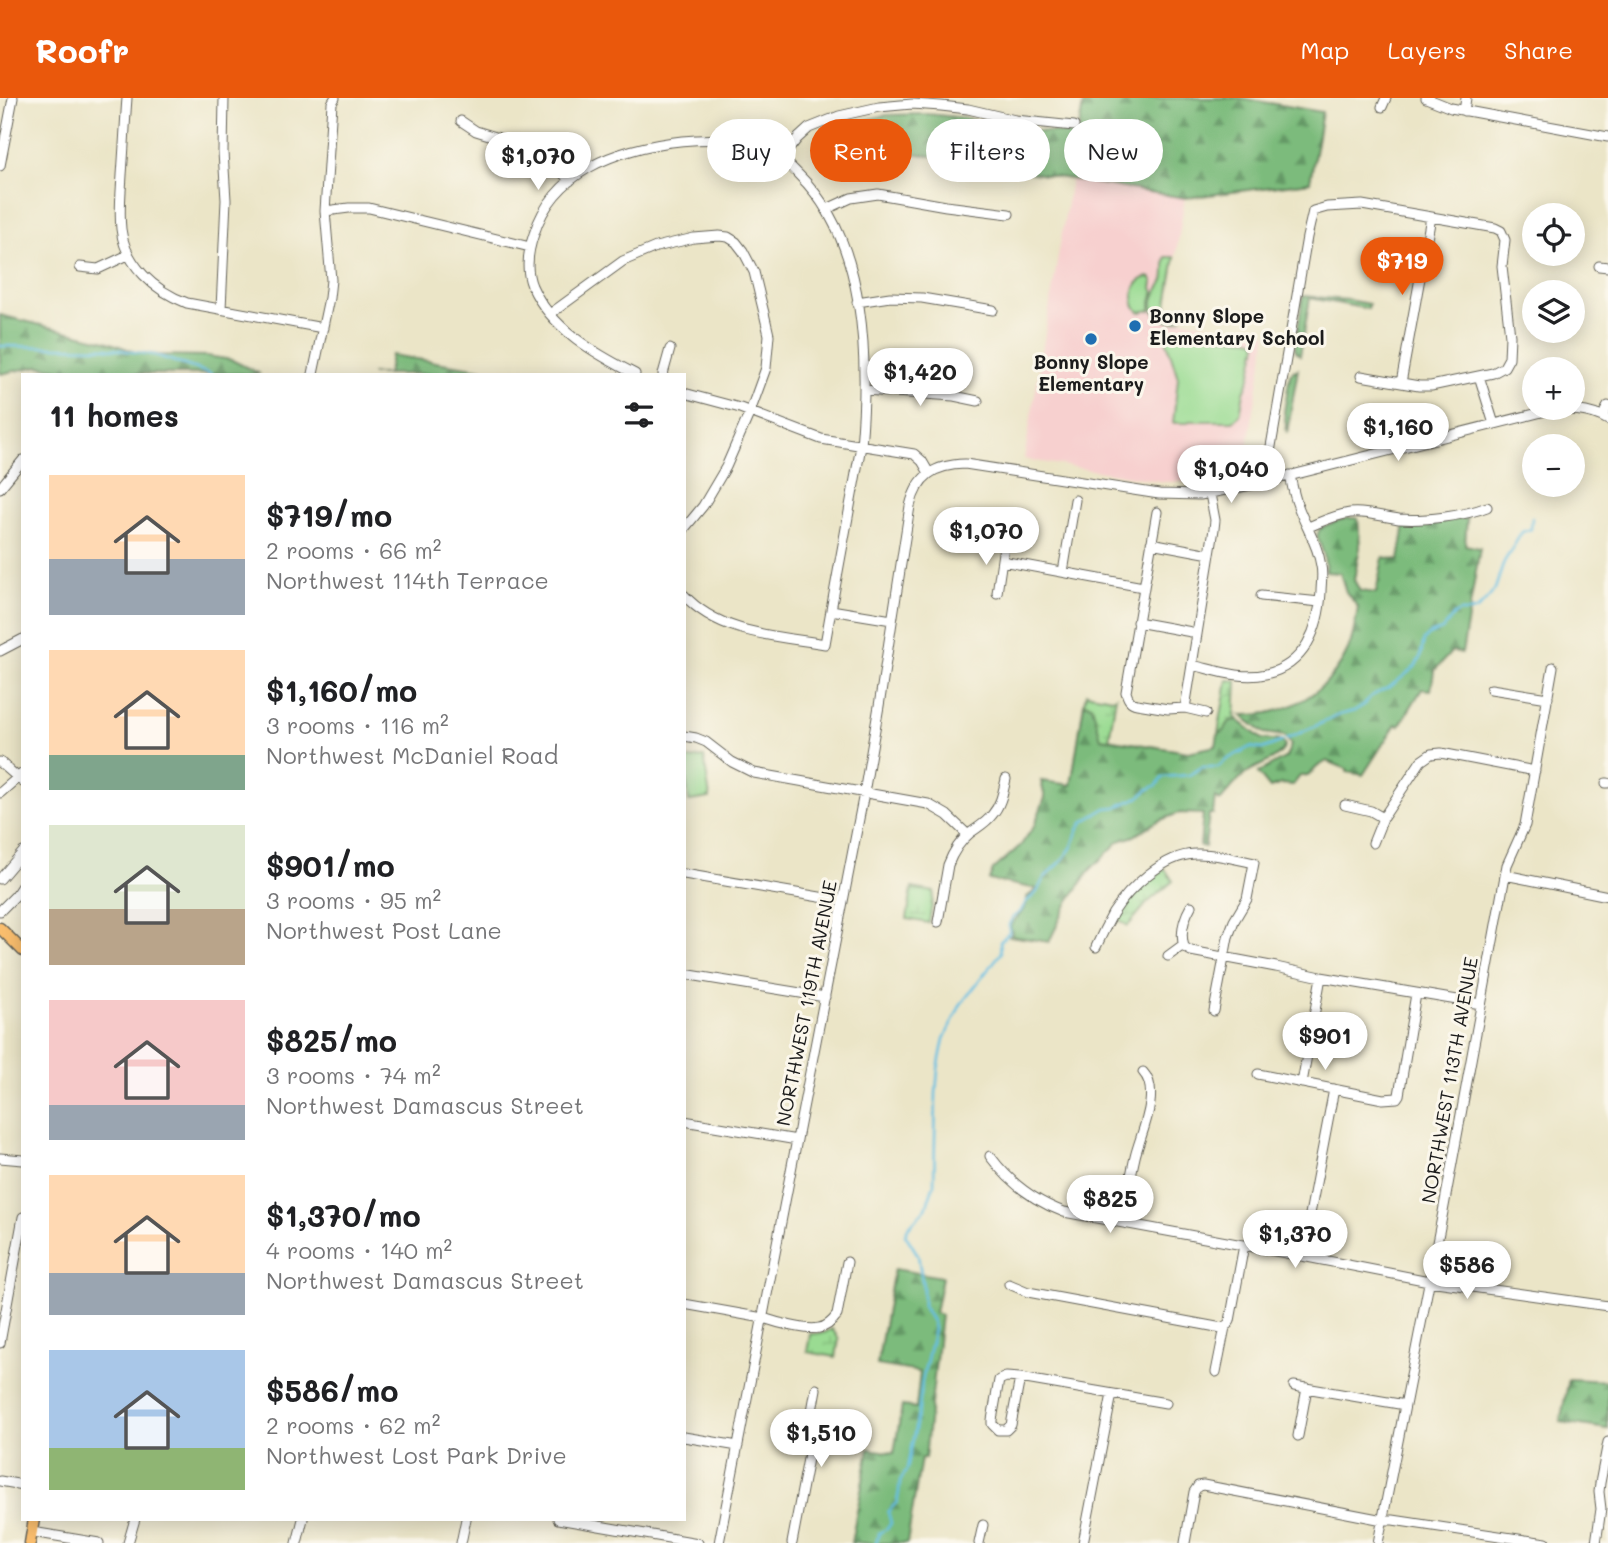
<!DOCTYPE html>
<meta charset="utf-8">
<style>
:root{--surface:#fff;--page:#f6f6f6;--text:#202124;--muted:#757577;--accent:#ea580c}
body{margin:0;font-family:Mali,sans-serif;background:var(--page);color:var(--text);height:100vh;display:flex;flex-direction:column;font-size:26px;white-space:nowrap}
*{box-sizing:border-box;margin:0}
p{font-size:23px;color:var(--muted)}
.icon{flex:none;width:38px;height:38px;fill:none;stroke:currentColor;stroke-width:2;stroke-linecap:round;stroke-linejoin:round}
.map{position:relative;flex:1;overflow:hidden}
.side{position:absolute;left:21px;top:275px;width:665px;height:1148px;display:flex;flex-direction:column;background:var(--surface);border-radius:0px;box-shadow:0 4px 18px #0003}
.side>*{flex:none}
.guide{position:absolute;left:707px;top:21px;width:665px;height:63px;display:flex;gap:14px}
.tools{position:absolute;left:1522px;top:105px;display:grid;gap:14px}
.tools a{display:grid;place-items:center;width:63px;height:63px;border-radius:50%;background:var(--surface);box-shadow:0 4px 18px #0003;font-size:35px}
.price{position:absolute;translate:-50% -60px;padding:0 16px;border-radius:24px;background:#fff;color:#222;font-size:23px;line-height:46px;filter:drop-shadow(0 2px 4px #0008)}
.price::after{content:'';position:absolute;left:50%;top:42px;width:21px;height:16px;margin-left:-10px;background:inherit;clip-path:polygon(0 0,100% 0,50% 100%)}
.price.current{background:var(--accent);color:#fff}
ul{padding:0;list-style:none}
li{display:flex;align-items:center;gap:21px;height:175px;padding:0 28px}
li span{display:grid;place-items:center;flex:none;width:196px;height:140px;border-radius:0px;color:#555}
li>.icon{margin-inline-start:auto}
span .icon{width:84px;height:84px;fill:#fffc;stroke-width:1}
li b{font-size:30px}
h2{display:flex;justify-content:space-between;align-items:center;height:84px;padding:0 28px;font-size:30px}
.tag{padding:0 24px;border-radius:32px;background:var(--surface);box-shadow:0 4px 18px #0003;font-size:24px;line-height:63px}
.tag.current{background:var(--accent);color:#fff}
header{display:flex;align-items:center;gap:42px;box-sizing:border-box;height:98px;padding:0 35px;background:var(--accent);color:#fff}
header strong{font-size:33px}
nav{display:flex;gap:38px;margin-inline-start:auto;font-size:24px}
.map>svg:first-child{display:block}
</style>
<header>
<strong>Roofr</strong>
<nav><a>Map</a><a>Layers</a><a>Share</a></nav>
</header>
<div class="map">
<svg width="1608" height="1445" viewBox="0 0 1608 1445">
<defs>
<pattern id="forest-firs" width="22" height="20" patternUnits="userSpaceOnUse" patternTransform="scale(1.75)"><rect width="22" height="20" fill="#7bbb7c"/><path d="M5 1l3.5 6h-7zM16 11l3.5 6h-7z" fill="#649765"/></pattern>
<pattern id="wetland-marsh" width="20" height="14" patternUnits="userSpaceOnUse" patternTransform="scale(1.75)"><rect width="20" height="14" fill="#9adb92"/><path d="M1 5h8M5 5V1M11 12h8M15 12V8" fill="none" stroke="#84bb7d"/></pattern>
</defs>
<rect width="100%" height="100%" fill="#fbf7ec"/>
<filter id="ink" filterUnits="userSpaceOnUse"><feTurbulence type="fractalNoise" baseFrequency=".0143" numOctaves="2"/><feDisplacementMap in="SourceGraphic" scale="14" xChannelSelector="R" yChannelSelector="G"/><feConvolveMatrix kernelMatrix="1 2 1 2 8 2 1 2 1" color-interpolation-filters="sRGB"/></filter>
<filter id="wash" filterUnits="userSpaceOnUse"><feTurbulence type="fractalNoise" baseFrequency=".00686" numOctaves="4" result="noise"/><feDisplacementMap in="SourceGraphic" scale="28" xChannelSelector="R" yChannelSelector="G"/><feGaussianBlur stdDeviation="1.57" result="paint"/><feColorMatrix in="noise" values="0 0 0 0 0 0 0 0 0 0 0 0 0 0 0 0 0 1.4 0 .05"/><feComposite in="paint" operator="in"/></filter>
<g filter="url(#wash)">
<rect width="100%" height="100%" fill="#ebe5c7"/>
<!-- built -->
<path fill="#f7d0cf" d="M1071 81 1185 100 1166 219 1267 236 1243 375 1206 383 1165 384 1024 361Z"/>
<!-- forest -->
<path fill="url(#forest-firs)" stroke="#4c6c4c" stroke-width="2" d="M1084 0H1240L1322 14 1310 84 1185 100 889 51H846L838 28 887 17 928 16 964 20 1021 32 1078 36Z
M1303 198 1348 202 1369 206 1368 211 1310 200 1300 257 1297 255 1295 250Z
M0 217 106 243 135 254 159 257 207 258 232 262 260 276H85L39 268 0 276Z
M391 257 511 276H371H388Z
M1298 271 1287 335 1284 314 1290 277 1293 273Z
M1348 420H1358L1360 449 1354 482 1360 493 1376 495 1383 459 1399 462 1405 427 1467 420 1465 447 1480 450 1462 555 1452 553 1434 573 1431 592 1422 591 1399 628 1396 626 1363 677 1347 674V671L1327 663 1317 669 1308 678H1300L1293 687 1281 686 1270 690 1258 675 1286 659 1291 647 1285 638 1264 635 1241 617C1287 618 1329 595 1348 552 1354 538 1356 523 1358 509L1346 494 1340 475 1326 474 1324 457 1317 438 1320 430 1334 424Z
M1084 605 1092 607 1101 640 1188 654 1216 648 1218 636 1223 633 1230 623 1238 622 1262 641 1282 643 1285 648C1279 662 1260 666 1248 674 1237 682 1229 693 1220 703L1215 699 1213 716H1209L1205 749 1200 748 1203 716 1179 715 1158 723 1134 738 1119 743 1091 771 1068 804 1049 844 1010 838 1012 836 1010 828C1016 818 1028 813 1027 799L1038 791 989 782 993 772 1021 747 1034 728 1045 700 1041 683 1071 687Z
M894 1171 942 1179 935 1215 941 1217 925 1360H921L907 1445H851L869 1351 894 1355 902 1308 916 1310 920 1274 877 1267Z
M1569 1281 1608 1283V1331L1560 1324Z"/>
<!-- wetland -->
<path fill="url(#wetland-marsh)" stroke="#5b7c57" stroke-width="2" d="M1227 582 1237 583 1235 619 1238 622 1230 623 1223 633 1218 636Z
M1086 595 1112 600 1116 598 1109 641 1101 640 1092 607 1084 605Z
M1165 771 1173 783 1147 805 1128 828 1116 820C1130 801 1145 785 1165 771Z
M912 790 934 794 929 825 907 821Z
M832 1231 839 1241 836 1259 807 1254 810 1236 824 1235Z"/>
<!-- green -->
<path fill="#9adb92" stroke="#5b7c57" stroke-width="2" d="M1166 159H1175L1165 218 1180 221C1167 228 1151 218 1153 203 1154 194 1161 190 1164 182 1166 175 1164 167 1166 159Z
M1148 179 1151 180 1153 184 1152 190 1154 194 1151 203V212L1140 214C1128 204 1132 183 1148 179Z
M1182 235 1251 241 1256 243 1257 247 1250 280 1244 294 1240 317 1233 323H1189L1187 325H1173L1178 280 1166 241 1167 237Z
M704 659 710 700 689 703 684 662Z"/>
<g fill="none" stroke-linecap="round" stroke-linejoin="round">
<!-- stream -->
<path stroke="#65bfe3" stroke-width="2.5" d="M0 248 106 250 155 257 211 276
M1287 641 1339 617 1354 613 1364 607 1370 599 1391 588 1415 569 1420 560 1424 542 1430 536 1442 532 1454 517 1459 514H1470L1477 512 1490 498 1495 491 1504 464 1522 434 1531 431 1532 420
M876 1445 879 1435 887 1431 891 1425 888 1414 897 1404 899 1394 900 1384 907 1371 919 1311 922 1283 934 1231 933 1225 923 1208V1189L918 1157 905 1136 908 1130 926 1110 934 1086 936 995 938 971 944 941 961 906 1001 855 1000 844 1009 835V826L1013 819 1020 814 1026 804 1037 794 1044 780 1060 765 1072 749 1078 732 1083 724 1106 710 1116 709 1139 699 1149 691 1157 687 1163 679 1189 677 1202 669H1218L1226 662 1250 649 1262 651 1283 643"/>
</g>
</g>
<g filter="url(#ink)">
<g fill="none" stroke-linecap="round" stroke-linejoin="round">
<defs>
<path id="minor" d="M127 0C125 26 124 51 122 77 121 95 119 113 121 131 125 167 155 193 187 205L323 230
M1426 0 1451 10 1608 39
M1382 9 1386 0
M1464 13 1466 0
M461 23 476 33 532 50C548 58 558 70 570 83
M782 60 797 41 809 30 839 18 879 9 912 6 941 8 968 11 1015 22 1074 28
M0 68 13 0
M827 111 851 100 878 96 946 108 1009 116
M325 113 349 110H369L530 149
M1599 168 1608 169
M80 169 98 171 128 157
M857 204 890 199 922 200 993 212
M221 211 226 102 223 54 224 0
M550 216 623 163 656 149 694 140 719 138 728 139 736 144 743 153 754 174 764 215 769 237 766 270 750 314 726 369 703 408 684 431
M313 276 329 200 331 182 325 113 332 5 335 0
M635 276C596 256 551 231 532 188 525 171 528 153 534 136 543 107 563 84 590 69 634 44 730 29 775 55 784 61 791 69 799 77 866 142 869 260 861 348L831 512
M663 276 670 251
M1479 278 1494 326
M1401 285 1431 119
M864 292 954 298 978 303
M684 295 740 310 821 341 914 356 922 363 929 375
M1602 319 1608 308
M1270 382 1269 360 1307 139 1313 113 1327 109 1362 107 1495 130 1501 133 1505 142 1502 168 1510 238 1509 260 1504 269 1493 275 1431 288H1419L1361 278
M0 390 23 362
M1157 414 1126 594C1128 601 1130 605 1137 606L1168 611 1185 610 1206 615
M1308 429C1321 424 1335 417 1350 415 1366 413 1383 419 1399 421 1424 423 1464 418 1487 409
M1151 445 1210 456
M1002 463 1143 489
M1063 474 1075 402
M997 495 1004 448
M684 497C719 536 777 538 825 546L831 512 892 522
M1261 498 1320 504
M1137 524 1197 535
M0 553 23 541
M1192 567C1215 572 1242 582 1266 576 1305 567 1319 531 1321 494 1321 486 1323 476 1321 468 1318 446 1305 428 1298 408 1294 398 1292 387 1290 377
M1491 591 1548 600
M1185 610 1214 431 1215 422 1210 396
M684 638 696 640 706 644 732 664 754 675 928 706 947 717 968 737
M0 664 23 684
M1606 685H1608
M0 695 23 675
M1345 707 1371 713 1383 720
M1373 745 1383 720 1421 663 1431 656 1441 655 1535 673
M684 776 843 803
M1505 777 1608 798
M0 781 23 754
M1191 808C1184 820 1180 835 1184 849L1191 853 1276 869 1321 879 1481 906
M0 813 16 797 23 786
M938 824 948 767C953 754 959 744 970 735 978 729 986 725 992 717 1001 707 1003 694 1006 681
M1096 849C1101 838 1107 826 1113 815 1129 790 1164 757 1195 756 1215 755 1235 761 1254 765L1247 801 1234 823 1228 839 1214 913
M1168 858 1183 847
M684 876 825 899
M1258 976 1383 1001 1397 1000 1399 997 1416 896
M1302 985 1321 879
M684 1023 797 1042
M990 1058C1009 1084 1034 1103 1064 1114L1302 1158 1429 1183 1608 1208
M0 1060 23 1062
M1122 1124C1126 1103 1130 1081 1135 1059 1140 1037 1162 994 1143 974
M1302 1158 1334 991
M1009 1186 1028 1194 1222 1230 1228 1226 1230 1223 1244 1147
M684 1206 763 1220C775 1224 806 1233 819 1230 827 1229 832 1224 837 1217L847 1164
M0 1245 23 1119
M1216 1274 1225 1229
M1020 1280 1011 1327 1006 1332H998L992 1326V1322L999 1282 1006 1279 1020 1280 1166 1305
M1294 1288 1405 1307
M1298 1338 1307 1290
M684 1339 738 1348
M0 1383 23 1387
M558 1421 698 1445
M32 1434 99 1445
M128 1445 135 1421
M297 1445 303 1421
M461 1445 466 1421
M719 1445 864 695 879 608 910 408C918 377 934 367 965 366L1159 396 1200 397 1261 385 1546 313C1568 311 1588 311 1608 322
M792 1445 810 1350 812 1313 816 1291
M979 1445 983 1427
M1083 1445 1112 1296
M1185 1445 1194 1394 1198 1388 1203 1387 1383 1422H1393L1546 1445
M1378 1445 1443 1114 1507 767 1525 727 1553 569
M1596 1445 1601 1411 1599 1394 1600 1385 1608 1344"/>
<path id="major" d="M0 830 23 853
M30 1445 34 1421"/>
</defs>
<!-- minor casing -->
<use href="#minor" stroke="#646258" stroke-width="11"/>
<!-- major casing -->
<use href="#major" stroke="#646258" stroke-width="13"/>
<!-- minor -->
<use href="#minor" stroke="#fff" stroke-width="9"/>
<!-- major -->
<use href="#major" stroke="#fabe6e" stroke-width="10"/>
</g>
</g>
<!-- markers -->
<g fill="#1f6fb2" stroke="#fbf7ec" stroke-width="2.5">
<circle cx="1135" cy="228" r="7"/>
<circle cx="1091" cy="241" r="7"/>
</g>
<g text-anchor="middle" dominant-baseline="central" stroke-width="6" stroke-linejoin="round" paint-order="stroke">
<!-- poi labels -->
<g font-size="19" font-weight="bold" fill="#1c1c1c" stroke="#fbf7ec" text-anchor="start">
<text x="1149" y="217">Bonny Slope<tspan x="1149" dy="22">Elementary School</tspan></text>
<text x="1091" y="263" text-anchor="middle">Bonny Slope<tspan x="1091" dy="22">Elementary</tspan></text>
</g>
<!-- street labels -->
<g font-size="19" fill="#1c1c1c" stroke="#fbf7ec">
<text transform="translate(806 905) rotate(-79)">NORTHWEST 119TH AVENUE</text>
<text transform="translate(1449 982) rotate(-80)">NORTHWEST 113TH AVENUE</text>
</g>
</g>
</svg>
<div class="tools">
<a><svg class="icon" aria-label="locate" viewBox="0 0 24 24"><circle cx="12" cy="12" r="6"/><path d="M12 2v4M12 18v4M2 12h4M18 12h4"/></svg></a>
<a><svg class="icon" aria-label="layers" viewBox="0 0 24 24"><path d="M12 4l9 5-9 5-9-5zM3 14l9 5 9-5"/></svg></a>
<a>+</a>
<a>−</a>
</div>
<b class="price" style="left:538px;top:94px">$1,070</b>
<b class="price current" style="left:1402px;top:199px">$719</b>
<b class="price" style="left:920px;top:310px">$1,420</b>
<b class="price" style="left:1398px;top:365px">$1,160</b>
<b class="price" style="left:1231px;top:407px">$1,040</b>
<b class="price" style="left:986px;top:469px">$1,070</b>
<b class="price" style="left:1325px;top:974px">$901</b>
<b class="price" style="left:1110px;top:1137px">$825</b>
<b class="price" style="left:1295px;top:1172px">$1,370</b>
<b class="price" style="left:1467px;top:1203px">$586</b>
<b class="price" style="left:821px;top:1371px">$1,510</b>
<div class="guide">
<a class="tag">Buy</a>
<a class="tag current">Rent</a>
<a class="tag">Filters</a>
<a class="tag">New</a>
</div>
<section class="side">
<h2>11 homes<svg class="icon" aria-label="filters" viewBox="0 0 24 24"><path d="M4 7h16M4 17h16"/><circle cx="9" cy="7" r="2"/><circle cx="15" cy="17" r="2"/></svg></h2>
<ul>
<li><span style="background:linear-gradient(#ffd9b3 60%,#9aa5b1 0)"><svg class="icon" aria-label="home" viewBox="0 0 24 24"><path d="M3 11l9-7 9 7M6 9v11h12V9"/></svg></span><div><b>$719/mo</b><p>2 rooms · 66 m²</p><p>Northwest 114th Terrace</p></div></li>
<li><span style="background:linear-gradient(#ffd9b3 75%,#7fa58c 0)"><svg class="icon" aria-label="home" viewBox="0 0 24 24"><path d="M3 11l9-7 9 7M6 9v11h12V9"/></svg></span><div><b>$1,160/mo</b><p>3 rooms · 116 m²</p><p>Northwest McDaniel Road</p></div></li>
<li><span style="background:linear-gradient(#dfe7d0 60%,#b9a48a 0)"><svg class="icon" aria-label="home" viewBox="0 0 24 24"><path d="M3 11l9-7 9 7M6 9v11h12V9"/></svg></span><div><b>$901/mo</b><p>3 rooms · 95 m²</p><p>Northwest Post Lane</p></div></li>
<li><span style="background:linear-gradient(#f6c9c9 75%,#9aa5b1 0)"><svg class="icon" aria-label="home" viewBox="0 0 24 24"><path d="M3 11l9-7 9 7M6 9v11h12V9"/></svg></span><div><b>$825/mo</b><p>3 rooms · 74 m²</p><p>Northwest Damascus Street</p></div></li>
<li><span style="background:linear-gradient(#ffd9b3 70%,#9aa5b1 0)"><svg class="icon" aria-label="home" viewBox="0 0 24 24"><path d="M3 11l9-7 9 7M6 9v11h12V9"/></svg></span><div><b>$1,370/mo</b><p>4 rooms · 140 m²</p><p>Northwest Damascus Street</p></div></li>
<li><span style="background:linear-gradient(#a9c7e8 70%,#8fb573 0)"><svg class="icon" aria-label="home" viewBox="0 0 24 24"><path d="M3 11l9-7 9 7M6 9v11h12V9"/></svg></span><div><b>$586/mo</b><p>2 rooms · 62 m²</p><p>Northwest Lost Park Drive</p></div></li>
</ul>
</section>
</div>
